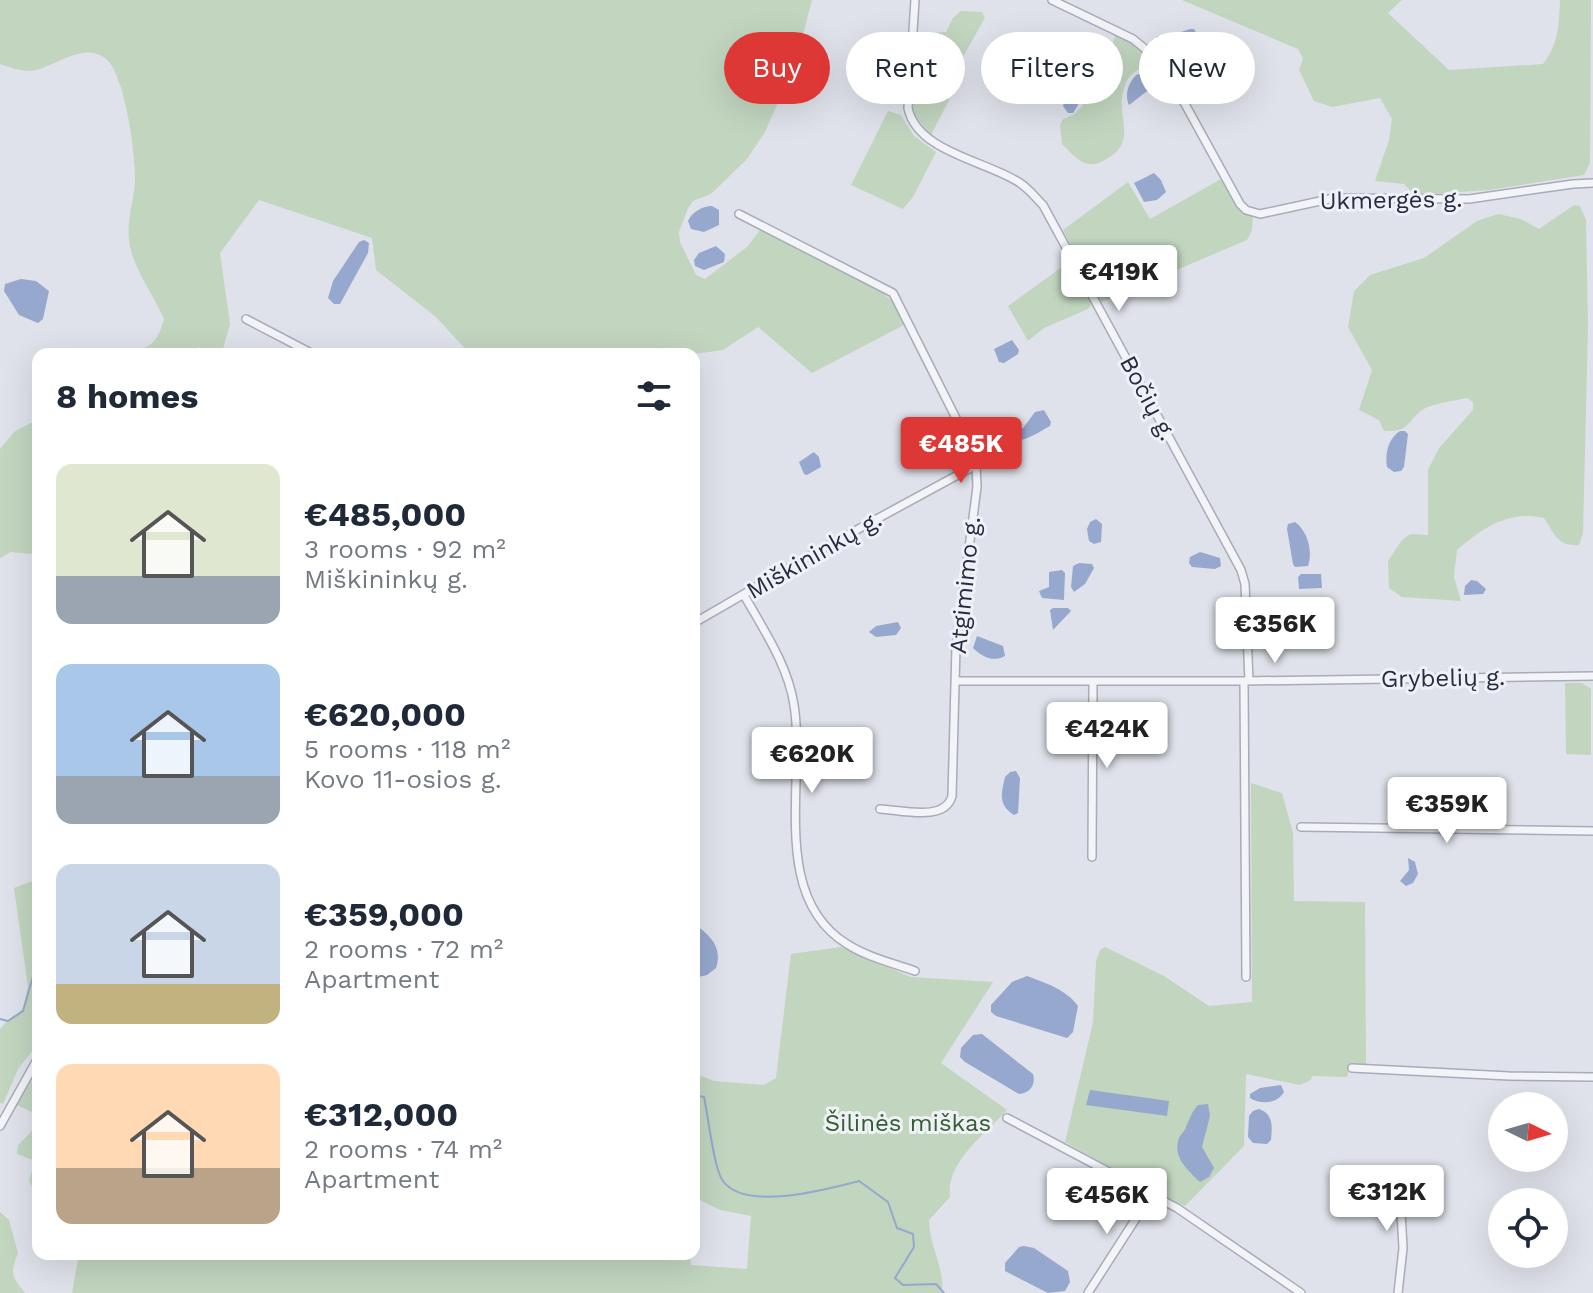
<!DOCTYPE html>
<meta charset="utf-8">
<style>
:root{--surface:#fff;--page:#f2f2f3;--text:#1f2937;--muted:#747a83;--accent:#dd3836}
body{margin:0;font-family:"Work Sans",sans-serif;background:var(--page);color:var(--text);height:100vh;display:flex;flex-direction:column;font-size:30px;white-space:nowrap}
*{box-sizing:border-box;margin:0}
p{font-size:26px;color:var(--muted)}
.icon{flex:none;width:44px;height:44px;fill:none;stroke:currentColor;stroke-width:2;stroke-linecap:round;stroke-linejoin:round}
.map{position:relative;flex:1;overflow:hidden}
.drawer{position:absolute;left:32px;top:348px;width:668px;height:912px;display:flex;flex-direction:column;background:var(--surface);border-radius:16px;box-shadow:0 8px 32px #0002}
.drawer>*{flex:none}
.banner{position:absolute;left:724px;top:32px;width:748px;height:72px;display:flex;gap:16px}
.needle{width:52px;rotate:95deg}
.controls{position:absolute;left:1488px;top:1092px;display:grid;gap:16px}
.controls a{display:grid;place-items:center;width:80px;height:80px;border-radius:50%;background:var(--surface);box-shadow:0 8px 32px #0002;font-size:40px}
.price{position:absolute;translate:-50% -68px;padding:0 18px;border-radius:8px;background:#fff;color:#222;font-size:26px;line-height:52px;filter:drop-shadow(0 2px 4px #0008)}
.price::after{content:'';position:absolute;left:50%;top:48px;width:24px;height:18px;margin-left:-12px;background:inherit;clip-path:polygon(0 0,100% 0,50% 100%)}
.price.on{background:var(--accent);color:#fff}
ul{padding:0;list-style:none}
li{display:flex;align-items:center;gap:24px;height:200px;padding:0 24px}
li span{display:grid;place-items:center;flex:none;width:224px;height:160px;border-radius:16px;color:#555}
li>.icon{margin-inline-start:auto}
span .icon{width:96px;height:96px;fill:#fffc;stroke-width:1}
li b{font-size:34px}
h2{display:flex;justify-content:space-between;align-items:center;height:96px;padding:0 24px;font-size:34px}
.pill{padding:0 28px;border-radius:36px;background:var(--surface);box-shadow:0 8px 32px #0002;font-size:28px;line-height:72px}
.pill.on{background:var(--accent);color:#fff}
.map>svg:first-child{display:block}
</style>
<div class="map">
<svg width="1593" height="1293" viewBox="0 0 1593 1293">
<rect width="100%" height="100%" fill="#dfe2ea"/>
<!-- green -->
<path fill="#c1d5bf" d="M0 0H812L799 50 782 51 767 68V80L781 95 765 132 747 159 711 194 693 201 688 208 679 232 680 242 696 275 705 279 747 247 760 230 870 282 893 302 904 325 812 373 758 327 723 350 694 354H470L436 317 376 270 372 238 259 200 220 253 230 324 222 352 210 354V350L198 347 192 354H119C146 347 155 351 164 319 154 296 136 272 130 247 125 222 134 203 135 180 136 157 125 72 105 58 82 41 53 69 30 71 20 71 9 67 0 64Z
M1182 0H1402L1388 13 1449 70 1543 64C1559 43 1559 25 1560 0H1591L1590 163 1584 175 1489 190 1415 195 1404 184 1375 181 1389 140 1392 119 1380 98 1332 107 1314 101 1299 70 1303 59 1298 49Z
M961 11 982 12 985 18 964 55 949 100 931 135 914 115 912 101 917 34 946 32 953 18Z
M1116 35 1131 42 1152 61C1142 68 1129 72 1125 85 1113 118 1142 141 1103 161 1085 171 1074 156 1062 144L1060 125 1063 119 1073 115 1083 105Z
M888 111 901 115 914 136 936 152 913 197 903 209 851 185Z
M1223 178 1239 207 1253 217 1252 230 1247 240 1101 302 1063 230 1128 182 1150 219Z
M1574 205 1580 206 1586 220 1588 325 1583 533 1579 545C1558 547 1554 533 1544 518 1508 510 1483 528 1457 550L1454 577 1461 601 1402 597 1389 588 1388 561 1402 540 1410 534 1428 535V470L1439 448 1473 410V402L1467 398C1454 401 1433 403 1422 410 1406 422 1410 432 1384 431L1379 420 1359 410 1372 370 1348 327 1354 291 1370 275 1424 258 1477 221 1498 214 1521 219 1539 229Z
M1069 262 1092 303 1088 309 1044 328 1028 341 1008 306Z
M31 423 38 425V544L31 554 11 552 0 558V449L15 431Z
M1565 683H1582L1591 689V755L1566 754Z
M1251 783 1282 793 1293 833 1294 901 1365 902 1366 1065H1350L1347 1077 1312 1076 1311 1080 1300 1085 1246 1074 1244 1146 1185 1206 1146 1187 1065 1142 1093 1022 1096 962 1100 950 1105 947 1164 976 1209 1006 1252 1002Z
M38 879V1044L18 1069 3 1104 0 1103V1029L8 1020 23 1009 28 987 14 888Z
M841 947 911 977 993 982 941 1063 1007 1110C986 1133 945 1163 950 1197L929 1220C929 1245 945 1269 942 1293H72L79 1254H690L691 1265 747 1269 751 1216 720 1210 694 1197V1073L714 1081 764 1085 776 1078 791 954Z
M38 1070V1115L17 1105Z
M38 1119V1197L29 1181 35 1161 17 1154 18 1145 31 1132Z
M0 1212 9 1220 18 1253C10 1274 11 1275 25 1293H0Z"/>
<!-- water -->
<path fill="#96a8ce" d="M1190 29H1194L1198 36 1186 46 1180 70 1175 73 1155 48 1154 42 1157 36H1169Z
M782 58 788 59 796 67 794 73 789 75 785 86 776 81 771 71 774 63Z
M1138 74 1144 76 1150 89 1129 105C1124 95 1129 80 1138 74Z
M1075 80 1079 81C1084 93 1080 103 1073 113H1068L1063 106 1069 87Z
M1194 92a11 11 0 1 1 22 0a11 11 0 1 1-22 0Z
M1154 173 1161 180 1166 192 1157 200 1144 202 1134 183Z
M712 206 719 210V225L704 232 691 229 688 221C692 212 703 206 712 206Z
M364 240 369 243 368 253 340 304H334L328 298 333 281 359 242Z
M716 246 725 254 724 262 704 270 695 266 694 260 699 253Z
M21 279 36 281 49 291 43 319 38 323 19 315 4 291 5 284Z
M1012 340 1019 350 1018 354 1004 363 999 362 994 349Z
M1044 410 1051 422 1050 426C1038 432 1021 446 1008 438V433L1023 428 1035 412Z
M1400 431H1405L1408 434 1404 467 1401 471 1394 472 1387 467C1385 453 1388 439 1400 431Z
M814 452 819 457 821 467 807 475 804 474 799 462Z
M1096 519 1102 524 1101 542 1094 544 1089 541 1087 529 1090 522Z
M1295 522C1308 531 1313 552 1308 566L1295 567 1293 564 1287 529 1288 524Z
M1200 552 1220 558 1221 566 1215 569 1192 567 1189 563 1190 557Z
M1079 563 1092 564 1094 568 1085 584 1074 592 1071 587 1073 566Z
M1062 570 1065 573 1064 600 1042 598 1039 591 1049 587V572Z
M1301 574H1321L1322 588 1299 589 1298 577Z
M1471 580 1477 581 1486 589 1483 594 1464 595 1465 586Z
M1053 608H1068L1071 611 1053 630 1050 610Z
M898 622 901 628 896 635 876 637 869 632 876 626Z
M977 636 1003 646 1005 656C993 663 981 656 973 648Z
M1016 771 1020 778 1018 813 1014 815C998 805 1001 794 1005 777L1010 772Z
M1408 858 1415 862 1418 874 1413 883 1406 886 1400 881 1409 870Z
M694 924C710 935 723 947 716 968L707 975 694 978Z
M1027 976C1045 983 1066 989 1078 1006L1073 1032 1067 1038 996 1016 991 1012V1005L1012 982Z
M982 1034 1033 1074C1036 1085 1030 1093 1019 1094L965 1062 960 1057 961 1048 973 1035Z
M1281 1085 1284 1092C1277 1104 1261 1105 1250 1098V1094L1260 1088Z
M1090 1090 1169 1101 1167 1116 1086 1105Z
M1208 1104 1210 1116 1202 1147 1214 1168 1209 1177 1200 1182C1188 1170 1172 1157 1179 1138 1181 1134 1185 1131 1186 1127 1190 1118 1191 1113 1198 1105Z
M1259 1109C1274 1114 1272 1127 1271 1140L1267 1144 1253 1143 1248 1137 1249 1116 1253 1111Z
M1024 1246 1034 1248 1068 1271 1070 1282 1065 1291 1048 1293 1005 1271V1263L1019 1247Z"/>
<g fill="none" stroke-linecap="round" stroke-linejoin="round">
<!-- stream -->
<path stroke="#96a8ce" stroke-width="2" d="M0 1019 8 1021 23 1011 38 959
M694 1095 704 1097C708 1115 714 1170 723 1181 745 1212 828 1189 859 1181L888 1202 897 1228 913 1234 914 1247 895 1278 903 1285 936 1284 944 1293"/>
<defs>
<path id="minor" d="M915 0 908 108C917 152 987 161 1020 183 1029 189 1036 198 1043 205L1241 570 1245 584 1249 681
M1052 0 1133 39 1155 57 1174 84 1240 204 1246 210 1260 214 1334 198 1469 199 1573 184 1593 183
M739 214 893 293 969 444 976 465 977 487 956 647 952 796C945 822 902 810 880 809
M246 319 313 354
M744 595C763 629 788 665 794 705 806 780 769 896 847 944 867 957 893 963 915 971
M694 623 818 551 976 465
M956 681H1244L1593 676
M1244 681 1246 977
M1301 827 1593 831
M1092 857 1093 682
M1352 1068 1509 1076 1593 1077
M1007 1118 1177 1208 1301 1293
M0 1126 38 1058
M1088 1293 1151 1195
M1398 1293 1403 1248 1399 1177"/>
</defs>
<!-- minor casing -->
<use href="#minor" stroke="#a8abb8" stroke-width="10"/>
<!-- minor -->
<use href="#minor" stroke="#f3f4f8" stroke-width="7"/>
</g>
<g text-anchor="middle" dominant-baseline="central" stroke-width="6" stroke-linejoin="round" paint-order="stroke">
<!-- street labels -->
<g font-size="24" fill="#262c43" stroke="#eff1f7">
<text transform="translate(1391 200) rotate(-1)">Ukmergės g.</text>
<text transform="translate(1148 398) rotate(62)">Bočių g.</text>
<text transform="translate(814 555) rotate(-30)">Miškininkų g.</text>
<text transform="translate(965 585) rotate(-84)">Atgimimo g.</text>
<text transform="translate(1443 678) rotate(-1)">Grybelių g.</text>
</g>
<!-- park labels -->
<g font-size="24" fill="#336132" stroke="#eff1f7">
<text x="908" y="1123">Šilinės miškas</text>
</g>
</g>
</svg>
<div class="controls">
<a><svg class="needle" viewBox="-14 -14 28 28"><path d="M0-13l5 13h-10z" fill="#e53935"/><path d="M0 13l5-13h-10z" fill="#747a83"/></svg></a>
<a><svg class="icon" aria-label="locate" viewBox="0 0 24 24"><circle cx="12" cy="12" r="6"/><path d="M12 2v4M12 18v4M2 12h4M18 12h4"/></svg></a>
</div>
<b class="price" style="left:1119px;top:313px">€419K</b>
<b class="price on" style="left:961px;top:485px">€485K</b>
<b class="price" style="left:1275px;top:665px">€356K</b>
<b class="price" style="left:1107px;top:770px">€424K</b>
<b class="price" style="left:812px;top:795px">€620K</b>
<b class="price" style="left:1447px;top:845px">€359K</b>
<b class="price" style="left:1387px;top:1233px">€312K</b>
<b class="price" style="left:1107px;top:1236px">€456K</b>
<div class="banner">
<a class="pill on">Buy</a>
<a class="pill">Rent</a>
<a class="pill">Filters</a>
<a class="pill">New</a>
</div>
<section class="drawer">
<h2>8 homes<svg class="icon" aria-label="filters" viewBox="0 0 24 24"><path d="M4 7h16M4 17h16"/><circle cx="9" cy="7" r="2"/><circle cx="15" cy="17" r="2"/></svg></h2>
<ul>
<li><span style="background:linear-gradient(#dfe7d0 70%,#9aa5b1 0)"><svg class="icon" aria-label="home" viewBox="0 0 24 24"><path d="M3 11l9-7 9 7M6 9v11h12V9"/></svg></span><div><b>€485,000</b><p>3 rooms · 92 m²</p><p>Miškininkų g.</p></div></li>
<li><span style="background:linear-gradient(#a9c7e8 70%,#9aa5b1 0)"><svg class="icon" aria-label="home" viewBox="0 0 24 24"><path d="M3 11l9-7 9 7M6 9v11h12V9"/></svg></span><div><b>€620,000</b><p>5 rooms · 118 m²</p><p>Kovo 11-osios g.</p></div></li>
<li><span style="background:linear-gradient(#c9d6e8 75%,#c2b280 0)"><svg class="icon" aria-label="home" viewBox="0 0 24 24"><path d="M3 11l9-7 9 7M6 9v11h12V9"/></svg></span><div><b>€359,000</b><p>2 rooms · 72 m²</p><p>Apartment</p></div></li>
<li><span style="background:linear-gradient(#ffd9b3 65%,#b9a48a 0)"><svg class="icon" aria-label="home" viewBox="0 0 24 24"><path d="M3 11l9-7 9 7M6 9v11h12V9"/></svg></span><div><b>€312,000</b><p>2 rooms · 74 m²</p><p>Apartment</p></div></li>
</ul>
</section>
</div>
